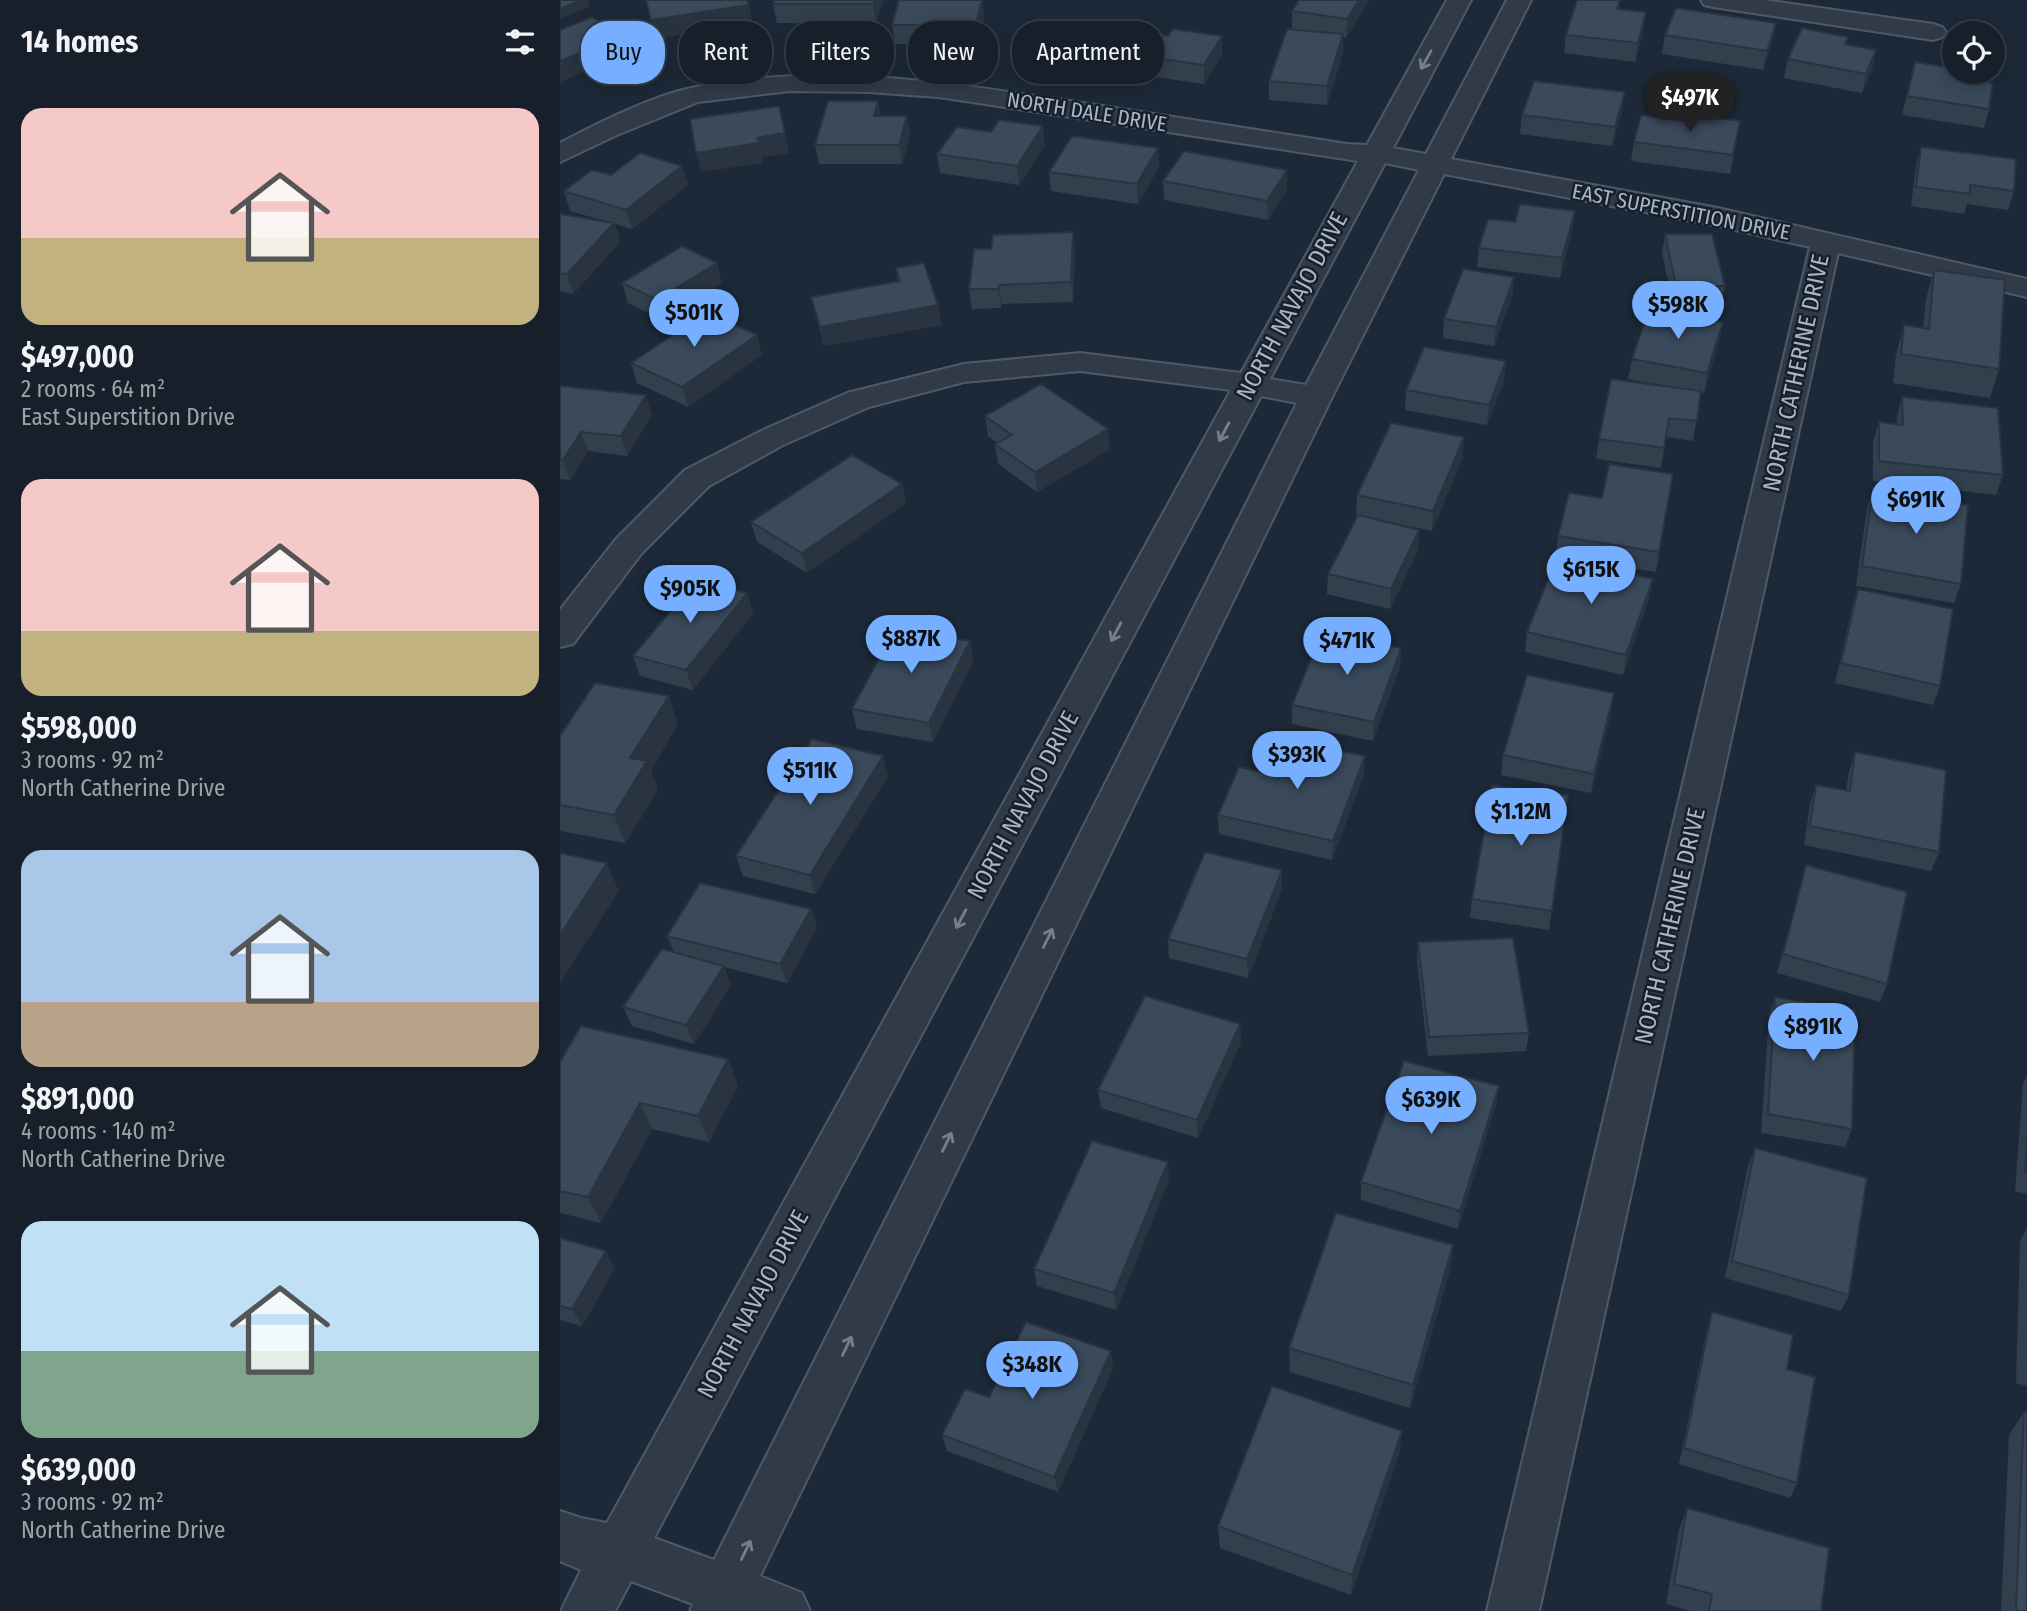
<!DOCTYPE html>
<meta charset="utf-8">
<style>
:root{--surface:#161f2a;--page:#1f2732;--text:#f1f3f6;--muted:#9ea2a8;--line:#353d47;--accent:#76afff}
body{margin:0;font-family:"Fira Sans Condensed",sans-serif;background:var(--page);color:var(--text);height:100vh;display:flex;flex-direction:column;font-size:26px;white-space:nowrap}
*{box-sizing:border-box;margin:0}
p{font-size:23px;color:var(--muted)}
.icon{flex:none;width:38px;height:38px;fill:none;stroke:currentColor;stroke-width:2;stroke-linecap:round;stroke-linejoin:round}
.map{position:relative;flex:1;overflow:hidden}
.sheet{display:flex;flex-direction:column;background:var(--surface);width:560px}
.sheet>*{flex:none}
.hud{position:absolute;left:21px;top:21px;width:665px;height:63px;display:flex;gap:14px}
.fabs{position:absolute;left:1382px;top:21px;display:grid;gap:14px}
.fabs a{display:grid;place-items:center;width:63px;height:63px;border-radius:50%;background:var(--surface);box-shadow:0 4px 18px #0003,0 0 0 2px var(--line);font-size:35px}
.price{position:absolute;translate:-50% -60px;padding:0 16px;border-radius:24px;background:var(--accent);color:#111;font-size:23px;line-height:46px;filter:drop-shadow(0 2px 4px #0008)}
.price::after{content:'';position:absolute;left:50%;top:42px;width:21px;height:16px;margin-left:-10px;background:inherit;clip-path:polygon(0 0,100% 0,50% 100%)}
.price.selected{background:#222;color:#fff}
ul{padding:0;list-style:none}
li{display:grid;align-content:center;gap:14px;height:371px;padding:0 21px}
li span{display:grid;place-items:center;height:217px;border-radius:21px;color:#555}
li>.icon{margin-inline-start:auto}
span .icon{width:126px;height:126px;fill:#fffc;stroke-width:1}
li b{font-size:30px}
h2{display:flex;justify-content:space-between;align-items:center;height:84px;padding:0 21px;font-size:30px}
.pill{padding:0 24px;border-radius:28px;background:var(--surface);box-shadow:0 4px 18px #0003,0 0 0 2px var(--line);font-size:24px;line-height:63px}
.pill.selected{background:var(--accent);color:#111}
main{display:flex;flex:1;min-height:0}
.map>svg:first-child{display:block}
</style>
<main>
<section class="sheet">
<h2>14 homes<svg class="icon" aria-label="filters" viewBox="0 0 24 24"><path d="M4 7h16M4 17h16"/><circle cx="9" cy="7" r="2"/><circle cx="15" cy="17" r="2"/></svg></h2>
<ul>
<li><span style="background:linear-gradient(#f6c9c9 60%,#c2b280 0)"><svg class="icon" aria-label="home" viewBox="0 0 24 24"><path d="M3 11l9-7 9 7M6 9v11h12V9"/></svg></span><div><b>$497,000</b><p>2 rooms · 64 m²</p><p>East Superstition Drive</p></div></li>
<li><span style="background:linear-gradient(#f6c9c9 70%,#c2b280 0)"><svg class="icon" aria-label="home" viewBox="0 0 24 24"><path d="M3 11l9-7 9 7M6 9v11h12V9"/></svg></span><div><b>$598,000</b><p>3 rooms · 92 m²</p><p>North Catherine Drive</p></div></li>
<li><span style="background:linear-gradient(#a9c7e8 70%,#b9a48a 0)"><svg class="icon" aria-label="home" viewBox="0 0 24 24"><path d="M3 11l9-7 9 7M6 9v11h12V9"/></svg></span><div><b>$891,000</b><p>4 rooms · 140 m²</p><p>North Catherine Drive</p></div></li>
<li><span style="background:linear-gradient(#bfe0f5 60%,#7fa58c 0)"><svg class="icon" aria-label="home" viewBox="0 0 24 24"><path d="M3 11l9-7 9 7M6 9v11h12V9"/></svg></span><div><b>$639,000</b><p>3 rooms · 92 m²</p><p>North Catherine Drive</p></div></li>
</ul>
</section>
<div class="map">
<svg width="1467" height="1611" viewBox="0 0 1467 1611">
<rect width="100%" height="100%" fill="#1d2938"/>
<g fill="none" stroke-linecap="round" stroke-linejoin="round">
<defs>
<path id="minor" d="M887 0H911L833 148 866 154 947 0H971L891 159 1158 208 1467 279V297L1278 253 979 1611H927L1250 247 1158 226 884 174 772 397 200 1576 242 1593 250 1611H130L133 1604 71 1581 55 1611H1L21 1570 0 1561V1511L21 1518 47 1523 671 390 520 371 404 382 309 407 223 445 149 486 81 554 13 644 0 647V610L57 538 125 470 201 431 287 393 404 364 520 353 681 373 798 161 379 97 308 92 230 91 138 102 57 135 0 162V143C36 124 92 96 131 88 257 62 385 82 510 101 602 115 695 130 787 144L807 145ZM825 163 859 170 746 385 710 379ZM701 396 737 403 154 1560 94 1538Z
M1141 0H1204L1373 24 1382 27 1386 32 1382 37 1373 40 1153 7 1144 5Z"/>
</defs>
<!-- minor casing -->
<use href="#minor" stroke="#4e5967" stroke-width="4"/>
<!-- minor -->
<use href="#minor" fill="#313b48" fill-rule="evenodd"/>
</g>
<!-- wall -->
<path fill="#32404e" d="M422 0 424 18 419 44H335L332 25Z
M739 0H809L786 38 783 37V53L767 105 709 100V81L732 29V11Z
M1060 0 1059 9 1083 31 1075 62 1004 53 1006 35Z
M323 1 316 23H217L213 4Z
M1216 23 1212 41 1203 70 1102 54 1105 35Z
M1288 37 1286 44 1316 50 1312 69 1302 93 1224 78 1228 59Z
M523 48 662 55 644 84 525 67Z
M1355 62 1401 78 1429 109 1424 128 1342 115Z
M318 101 320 116H347L350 135 342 164H259L255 145Z
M1062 111 1052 146 960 134 962 115Z
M1180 121 1170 174 1071 161 1074 142 1134 122Z
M431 132 485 145 459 185 380 173 377 154Z
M1361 147 1454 191 1448 210 1407 204 1404 214 1351 206 1356 166Z
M598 148 599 167 578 204 491 191 489 172Z
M122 166 128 185 72 229 55 224 60 242 13 294 0 291V214L45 221 10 211 4 191 51 175Z
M603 181 727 190 708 220 604 200Z
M1015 211 1012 231 1000 278 917 267 919 248 955 222Z
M513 232 515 252 513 302 441 304V308L412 309 409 289 431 249Z
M1105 234 1165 286 1161 305H1113L1102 253Z
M336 268 382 325 264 346 251 297 338 281Z
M1374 270 1439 369 1430 398 1333 383 1336 354 1344 325 1363 328 1366 299Z
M954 277 952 297 934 346 883 338 884 319Z
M62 283H162L103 320 68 303Z
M1163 322 1159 341 1144 393H1141L1133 441 1106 437 1101 468 1036 459 1039 439 1107 386 1068 379 1072 359Z
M202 355 128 407 77 383 71 363Z
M946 361 944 381 927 425 845 410 846 390Z
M0 386 92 415 67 456 28 451 10 480 0 479Z
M1342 397 1443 475 1436 495 1313 481V442L1319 422 1337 424V417Z
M425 416 550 449 477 492 438 464 435 444 438 443 428 436Z
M903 457 872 531 796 515 797 495Z
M1113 474 1096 572 996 556 998 536 1042 498Z
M342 484 346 503 247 573 197 542 191 522Z
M1313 488 1401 584 1394 603 1296 586 1307 508Z
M859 530 858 550 830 609 767 594 768 574Z
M1093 579 1089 598 1063 675 965 652 967 632Z
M1298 589 1380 686 1373 705 1275 683 1292 608Z
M187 593 193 613 133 690 80 676 73 656Z
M410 641 413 661 373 742 297 729 292 709Z
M841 648 840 667 813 741 732 724V705Z
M1051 713 1031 793 941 775 943 755Z
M118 724 91 770 98 790 65 843 0 831V736Z
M1295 752 1379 852 1371 871 1244 845 1250 804 1256 785 1286 790 1289 772Z
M711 774 804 775 772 860 659 834 658 815Z
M328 776 255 894 183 876 176 856Z
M1008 795 989 930 910 918 912 899Z
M1246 865 1327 984 1320 1002 1217 973Z
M722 889 688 978 609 958 608 939Z
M251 909 257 928 227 983 164 967 171 985 134 1044 72 1026 63 1007 114 952 107 936Z
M858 942 969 1033 966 1051 868 1056 857 961Z
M1215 997 1292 1129 1285 1147 1201 1133 1209 1015Z
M680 1024 681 1042 638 1138 541 1108 538 1090Z
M168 1059 178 1086 149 1142 92 1129 41 1223 0 1213V1062Z
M1467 1075V1194L1455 1191 1463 1084Z
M939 1086 936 1104 898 1229 801 1200V1182Z
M1195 1148 1289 1295 1281 1311 1165 1278 1188 1166Z
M609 1180 556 1310 477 1286 474 1269Z
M1467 1228V1386L1456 1383 1460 1241Z
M0 1238 55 1268 22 1326 0 1320Z
M893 1245 890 1270 850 1408 730 1372 729 1348Z
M1152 1312 1227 1369 1237 1483 1230 1498 1119 1464 1147 1329Z
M553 1368 498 1492 387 1451 382 1435 429 1397Z
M1464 1412 1467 1611H1441L1449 1435Z
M842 1431 839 1454 791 1595 660 1548 658 1526Z
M1127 1508 1261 1611H1130L1106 1604 1119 1530Z"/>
<!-- shaded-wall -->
<path fill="#293440" d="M22 0H28L30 7 0 19V9Z
M315 0H323V1L316 23 313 4Z
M422 0 424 18 419 44 416 25Z
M799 0H809L786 38 787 19Z
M189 5 193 23 96 39 91 20Z
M1086 12 1083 31 1075 62 1078 43Z
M1216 23 1212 41 1203 70 1207 51Z
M783 34V53L767 105V86Z
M61 36 66 55 0 82V61Z
M662 36V55L644 84V65Z
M1316 50 1312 69 1302 93 1306 74Z
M1065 92 1062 111 1052 146 1055 127Z
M318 101 321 120 314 116Z
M347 116 350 135 342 164 339 145Z
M483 126 485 145 459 185 457 166Z
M225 133 229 153 202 157 203 163 141 172 136 153 197 138Z
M598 148 599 167 578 204 577 184Z
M122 166 128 185 72 229 66 210Z
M727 170V190L708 220 707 201Z
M1015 211 1012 231 1000 278 1002 258Z
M54 223 60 242 13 294 7 274Z
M513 232 515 252 513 302 511 282Z
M157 263 162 283 103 320 97 300Z
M954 277 952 297 934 346 936 327Z
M439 285 441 304V308L438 289Z
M378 305 382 325 264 346 260 327Z
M1163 322 1159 341 1144 393 1147 373Z
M197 335 202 355 128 407 122 387Z
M946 361 944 381 927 425 929 405Z
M86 395 92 415 67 456 61 436Z
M548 429 550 449 477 492 475 472Z
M21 432 28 451 10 480 3 460Z
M904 437 903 457 872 531 873 511Z
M342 484 346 503 247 573 242 553Z
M859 530 858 550 830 609 831 589Z
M1093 579 1089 598 1063 675 1066 655Z
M187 593 193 613 133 690 126 670Z
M410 641 413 661 373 742 369 723Z
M841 648 840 667 813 741 814 722Z
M1054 693 1051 713 1031 793 1034 774Z
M109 696 118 724 91 770 98 790 65 843 54 815 70 758Z
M323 756 328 776 255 894 250 875Z
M805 756 804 775 772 860 773 841Z
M47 863 59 891 0 983V935Z
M722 870V889L688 978 687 959Z
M251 909 257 928 227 983 220 964Z
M164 966 171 985 134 1044 126 1025Z
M680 1024 681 1042 638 1138 637 1120Z
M168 1059 178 1086 149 1142 138 1116Z
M939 1086 936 1104 898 1229 900 1211Z
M80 1103 92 1129 41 1223 28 1197Z
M608 1162 609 1180 556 1310 554 1293Z
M893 1245 890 1270 850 1408 853 1385Z
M46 1251 55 1268 22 1326 12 1309Z
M551 1351 553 1368 498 1492 494 1477Z
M842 1431 839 1454 791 1595 792 1575Z"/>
<!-- building -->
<path fill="#3a4a5b" stroke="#293440" stroke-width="2" d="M0 0H22L0 9Z
M86 0H187L189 5 91 20Z
M214 0H315L313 4H213Z
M339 0H422L416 25H332Z
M739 0H799L787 19 732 11Z
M1017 0H1060L1057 9 1086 12 1078 43 1006 35Z
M1116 8 1216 23 1207 51 1105 35Z
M32 17 61 36 0 61V30Z
M539 26 608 36 613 29 662 36 644 65 523 48Z
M1242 28 1288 37 1285 44 1316 50 1306 74 1228 59Z
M727 29 783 34 767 86 709 81Z
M1355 62 1395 68V72H1402L1401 78 1433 83 1429 109 1347 96Z
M974 81 1065 92 1055 127 962 115Z
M268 101H318L314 116H347L339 145H255Z
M219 106 225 133 197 138 199 143 136 153 130 119Z
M1081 115 1134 122 1136 115 1180 121 1173 155 1074 142Z
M439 120 483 126 457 166 377 154 397 127 431 132Z
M512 136 598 148 577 184 489 172Z
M1361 147 1456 159 1454 191 1410 185V194L1356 187Z
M624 151 727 170 707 201 603 181Z
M80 153 122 166 66 210 4 191 32 170 51 175Z
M960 204 1015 211 1002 258 919 248 928 219 955 222Z
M0 214 54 223 7 274 0 273Z
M513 232 511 282 439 285 438 289H409L414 249H431L433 235Z
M1105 234H1152L1165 286H1116Z
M122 246 157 263 97 300 62 283Z
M364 263 378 305 260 327 251 297 340 281 336 268Z
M903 269 954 277 936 327 884 319Z
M1374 270 1445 280 1439 369 1341 354 1344 325 1369 329Z
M1089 309 1163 322 1147 373 1072 359Z
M147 312 197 335 122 387 71 363Z
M864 347 946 361 929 405 846 390Z
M1051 379 1141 391 1137 421 1109 418 1104 448 1039 439Z
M481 384 548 429 475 472 435 444 452 435 425 416Z
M0 386 86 395 61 436 21 432 3 460H0Z
M1342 397 1438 408 1443 475 1319 461V422L1343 425Z
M831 423 904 437 873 511 797 495Z
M292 455 342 484 242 553 191 522Z
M1049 464 1113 474 1099 552 998 536 1009 493 1042 498Z
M1313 488 1408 505 1401 584 1302 566Z
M798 515 859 530 831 589 768 574Z
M997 557 1093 579 1066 655 967 632Z
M136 580 187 593 126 670 73 656Z
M1298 589 1393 609 1380 686 1281 663Z
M335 628 410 641 369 723 292 709Z
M762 632 841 648 814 722 732 705Z
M967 675 1054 693 1034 774 943 755Z
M35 683 109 696 70 758 87 761 54 815 0 805V736Z
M252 739 323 756 250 875 176 856Z
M726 739 805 756 773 841 658 815 679 767 711 774Z
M1295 752 1386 770 1379 852 1250 826 1256 785 1290 791Z
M932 785 1008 795 992 911 912 899Z
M645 852 722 870 687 959 608 939Z
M0 853 47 863 0 935Z
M1246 865 1347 892 1327 984 1223 954Z
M140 883 251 909 220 964 107 936Z
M953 938 969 1033 869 1037 858 942Z
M102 949 164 966 126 1025 63 1007Z
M585 996 680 1024 637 1120 538 1090Z
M1215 997 1295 1010 1292 1129 1208 1114Z
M21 1026 168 1059 138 1116 80 1103 28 1197 0 1191V1062Z
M844 1061 939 1086 900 1211 801 1182Z
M1467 1138V1174L1465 1173Z
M532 1141 608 1162 554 1293 474 1269Z
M1195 1148 1307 1178 1289 1295 1172 1261Z
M776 1213 893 1245 853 1385 729 1348Z
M0 1238 46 1251 12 1309 0 1306Z
M1152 1312 1233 1335 1227 1369 1255 1377 1237 1483 1124 1448Z
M466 1322 551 1351 494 1477 382 1435 405 1389 429 1397Z
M712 1386 842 1431 792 1575 658 1526Z
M1464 1412H1467V1611H1456Z
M1127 1508 1269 1548 1261 1611H1149L1152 1594 1114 1584Z"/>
<!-- one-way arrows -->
<defs><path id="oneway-shaft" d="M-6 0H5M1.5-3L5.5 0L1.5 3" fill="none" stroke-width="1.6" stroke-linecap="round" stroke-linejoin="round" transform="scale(1.75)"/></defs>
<g stroke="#747f8d">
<use href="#oneway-shaft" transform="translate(866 60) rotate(119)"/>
<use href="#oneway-shaft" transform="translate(664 432) rotate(118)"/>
<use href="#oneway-shaft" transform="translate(556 632) rotate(118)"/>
<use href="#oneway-shaft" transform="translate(401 919) rotate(118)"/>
<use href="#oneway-shaft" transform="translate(488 938) rotate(-64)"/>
<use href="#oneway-shaft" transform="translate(387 1142) rotate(-64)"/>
<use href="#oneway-shaft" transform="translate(287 1346) rotate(-64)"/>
<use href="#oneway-shaft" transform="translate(186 1550) rotate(-64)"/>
</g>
<g text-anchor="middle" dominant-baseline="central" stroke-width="5" stroke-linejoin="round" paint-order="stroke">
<!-- far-street labels -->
<g font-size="21" fill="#aab6c6" stroke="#16202c">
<text transform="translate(527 112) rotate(9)">NORTH DALE DRIVE</text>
<text transform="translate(1121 212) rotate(11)">EAST SUPERSTITION DRIVE</text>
</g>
<!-- street labels -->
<g font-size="24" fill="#aab6c6" stroke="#16202c">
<text transform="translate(732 306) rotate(-62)">NORTH NAVAJO DRIVE</text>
<text transform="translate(1236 373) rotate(-78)">NORTH CATHERINE DRIVE</text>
<text transform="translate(463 805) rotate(-62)">NORTH NAVAJO DRIVE</text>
<text transform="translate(1110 926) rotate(-77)">NORTH CATHERINE DRIVE</text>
<text transform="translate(193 1304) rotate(-62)">NORTH NAVAJO DRIVE</text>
</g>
</g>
</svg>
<div class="fabs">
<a><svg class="icon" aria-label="locate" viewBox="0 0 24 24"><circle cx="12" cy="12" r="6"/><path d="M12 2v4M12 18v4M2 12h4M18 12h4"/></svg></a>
</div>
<b class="price selected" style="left:1130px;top:134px">$497K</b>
<b class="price" style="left:1118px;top:341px">$598K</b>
<b class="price" style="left:134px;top:349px">$501K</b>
<b class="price" style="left:1356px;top:536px">$691K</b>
<b class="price" style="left:1031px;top:606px">$615K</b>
<b class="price" style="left:130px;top:625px">$905K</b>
<b class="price" style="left:351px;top:675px">$887K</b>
<b class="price" style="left:787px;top:677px">$471K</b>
<b class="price" style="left:737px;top:791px">$393K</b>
<b class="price" style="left:250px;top:807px">$511K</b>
<b class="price" style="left:961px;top:848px">$1.12M</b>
<b class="price" style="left:1253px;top:1063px">$891K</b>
<b class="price" style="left:871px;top:1136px">$639K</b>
<b class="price" style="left:472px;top:1401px">$348K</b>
<div class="hud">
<a class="pill selected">Buy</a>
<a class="pill">Rent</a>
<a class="pill">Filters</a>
<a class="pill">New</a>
<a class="pill">Apartment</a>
</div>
</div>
</main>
